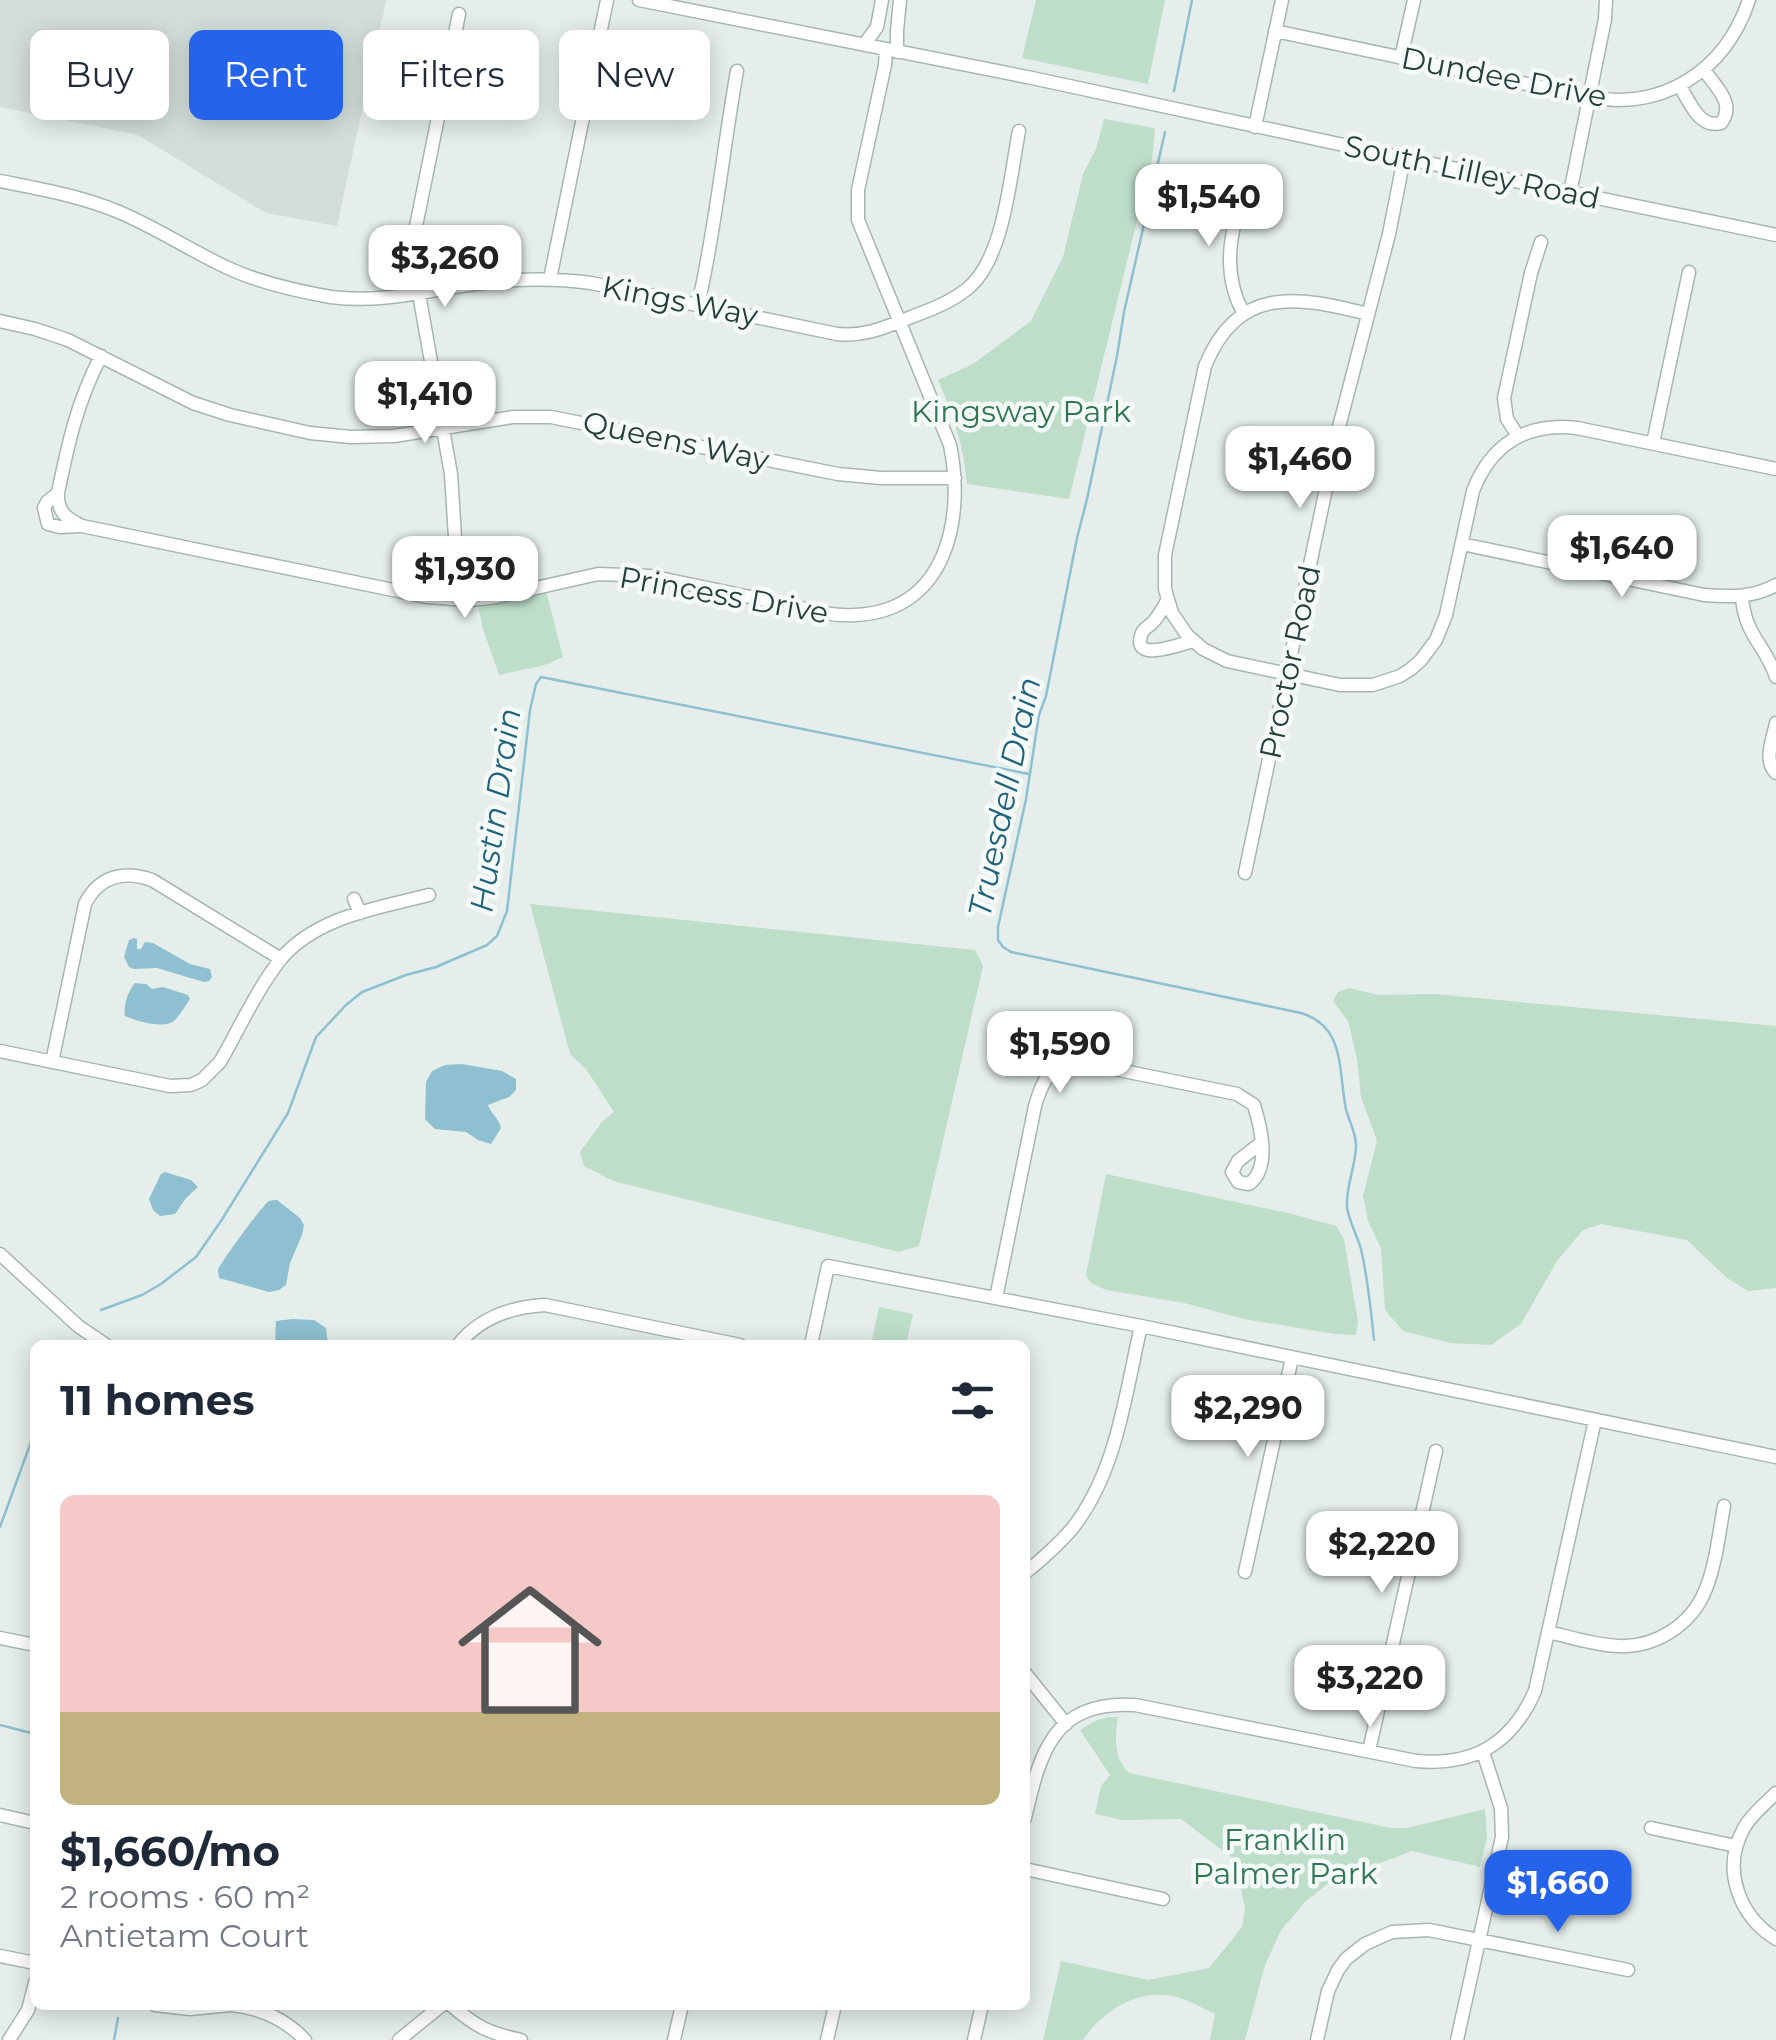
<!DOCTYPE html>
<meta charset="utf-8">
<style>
:root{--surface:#fff;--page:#f2f2f3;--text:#1f2937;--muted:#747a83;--line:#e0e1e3;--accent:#2563eb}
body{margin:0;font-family:Montserrat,sans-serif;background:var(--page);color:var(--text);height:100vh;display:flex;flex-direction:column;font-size:38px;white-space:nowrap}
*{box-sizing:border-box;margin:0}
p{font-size:32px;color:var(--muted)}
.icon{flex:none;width:55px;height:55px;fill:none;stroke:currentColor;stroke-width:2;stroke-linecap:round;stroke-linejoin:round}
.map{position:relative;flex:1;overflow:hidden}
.panel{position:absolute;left:30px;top:1340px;width:1000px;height:670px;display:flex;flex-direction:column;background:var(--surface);border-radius:15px;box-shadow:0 5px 25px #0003}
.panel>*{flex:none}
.top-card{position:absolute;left:30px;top:30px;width:1000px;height:90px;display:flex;gap:20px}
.price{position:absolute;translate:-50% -85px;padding:0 22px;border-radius:20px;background:#fff;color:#222;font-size:32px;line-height:65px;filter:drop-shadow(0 2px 5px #0008)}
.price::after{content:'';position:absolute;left:50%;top:60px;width:30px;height:22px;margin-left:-15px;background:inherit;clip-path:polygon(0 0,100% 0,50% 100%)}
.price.selected{background:var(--accent);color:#fff}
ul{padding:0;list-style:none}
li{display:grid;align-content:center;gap:20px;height:530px;padding:0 30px}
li+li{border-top:2px solid var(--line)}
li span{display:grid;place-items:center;height:310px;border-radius:15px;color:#555}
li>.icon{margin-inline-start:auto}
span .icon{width:180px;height:180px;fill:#fffc;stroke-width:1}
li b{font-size:42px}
h2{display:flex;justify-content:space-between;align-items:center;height:120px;padding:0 30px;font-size:42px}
.tag{padding:0 35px;border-radius:15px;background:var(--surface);box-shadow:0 5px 25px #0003;font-size:35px;line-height:90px}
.tag.selected{background:var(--accent);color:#fff}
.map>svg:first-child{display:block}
</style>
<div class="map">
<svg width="1776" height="2040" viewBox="0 0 1776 2040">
<rect width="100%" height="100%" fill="#e5eeeb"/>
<!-- built -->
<path fill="#d3deda" d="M0 0H386L337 226 266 213 138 135 0 107Z"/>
<!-- green -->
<path fill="#bedeca" d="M1036 0H1165L1148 84 1022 58Z
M1104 119 1155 128 1152 159 1069 499 967 484C964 446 953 415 938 380L973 364 1031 321 1063 257 1083 174 1096 149Z
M546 591 563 657 545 665 499 675 483 629 478 606 505 602Z
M530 904 975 950 983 966 919 1246 899 1252 613 1181 584 1166 580 1152 602 1122 614 1112 586 1069 570 1054Z
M1349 988 1378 995 1434 994 1776 1026V1288L1748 1291 1727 1278 1687 1240 1601 1224 1583 1230 1557 1261 1521 1324 1491 1345 1450 1343 1403 1331 1385 1310 1381 1248 1368 1221 1363 1196 1377 1141 1361 1097 1357 1059 1348 1021 1333 1001 1338 992Z
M1106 1174 1292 1214 1336 1226 1344 1239 1358 1322 1356 1335 1334 1334 1244 1319 1184 1303 1106 1290 1091 1283 1086 1275Z
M879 1307 913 1314 906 1345H871Z
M1109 1717H1118C1115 1737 1113 1757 1129 1773L1391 1828H1407L1485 1809 1487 1837 1480 1867 1412 1851 1329 1883 1306 1901 1281 1930 1265 1965 1245 2040H1210L1215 2014C1202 2008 1186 1998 1171 1996 1136 1989 1102 2012 1083 2040H1043L1061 1961 1148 1980 1209 1968 1242 1927 1245 1909 1235 1860 1181 1819 1123 1820 1095 1814 1101 1786 1110 1775 1080 1730 1097 1720Z"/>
<!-- water -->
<path fill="#8ec0d1" d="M134 938 137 939V949H141L145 942 153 943 190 964 210 969 212 977 209 981 204 982 157 968 134 969 129 967 124 957 129 940Z
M135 983 146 984 152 989 163 987 188 995 190 999C186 1005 180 1015 175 1020 166 1030 136 1021 125 1016 123 1006 128 991 135 983Z
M462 1064 502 1071 516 1079V1090L509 1097 488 1105C491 1114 499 1118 501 1128L491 1144 478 1140 466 1132 435 1129 425 1119 426 1082 432 1071 445 1065Z
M165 1172 191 1180 198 1187 186 1198 175 1214 160 1216 153 1210 149 1199 161 1174Z
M277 1200 300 1218 304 1225 302 1235 290 1263 286 1285 279 1290 269 1292 219 1278C219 1276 218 1273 218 1270 219 1264 265 1202 269 1201 271 1200 275 1200 277 1200Z
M292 1319 314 1320 326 1328 328 1345H278L275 1342 276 1321Z"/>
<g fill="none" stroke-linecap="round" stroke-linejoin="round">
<!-- stream -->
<path stroke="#8ec0d1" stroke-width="2.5" d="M1174 91 1192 0
M1165 132 1124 312 1117 356 1087 499 1077 538 1046 696 1039 715 1026 799 998 927V940L1003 947 1011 952 1301 1013C1346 1026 1338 1072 1346 1109 1349 1122 1356 1132 1356 1146 1356 1165 1346 1185 1347 1206 1347 1216 1358 1238 1361 1249 1368 1279 1371 1310 1374 1340
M101 1310 142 1295 161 1284 196 1257 221 1221 288 1113 316 1037 346 1005 362 992 406 975 436 967 487 945 497 936 507 911 530 710 536 684 541 677 1029 774
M0 1527 35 1431
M0 1725 35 1734
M114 2040 118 2018"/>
<defs>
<path id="minor" d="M639 0 1032 78 1404 158 1776 235
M1275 31 1589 97C1663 111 1725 71 1749 0
M864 45 877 27 882 0
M897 52V31L900 0
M1401 58 1414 0
M1679 85C1690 102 1699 129 1721 123 1736 104 1716 87 1704 70
M1255 127 1282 0
M0 181C40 189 81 196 119 212 157 228 191 251 228 268 260 283 297 291 331 297 376 303 417 293 461 286 504 279 547 277 591 283L837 334C865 337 886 327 911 317 930 310 951 302 967 289 1004 260 1010 177 1019 131
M1570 193 1605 19 1606 0
M550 279 607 0
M698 305C716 227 723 149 737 71
M1244 314C1219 270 1232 224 1248 179
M1368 314C1297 296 1238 285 1205 366L1165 555V589L1172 613 1187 635 1203 649 1227 661 1340 685H1373L1400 676 1411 669 1421 660 1436 640 1446 615 1473 491C1491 444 1527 422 1577 428L1776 469
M0 321 35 329 68 340 193 403 230 415 310 433 351 437 394 436 513 417H551L838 474 881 478H955
M101 356C77 402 68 444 58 493 57 512 66 518 82 526L427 597 471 600 496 597 598 574 650 576C693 585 736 594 779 603 804 608 830 617 855 615 947 611 965 518 950 445L858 220V190L885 65 886 49
M1518 436 1507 419 1504 398 1531 273 1541 242
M1653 443 1689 272
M58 493 47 502 44 508 48 524 60 527 79 526
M1462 544 1704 595C1731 597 1752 598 1776 585
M1742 597C1745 636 1765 644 1776 677
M450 599 455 537 451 474 419 294 414 236 459 14
M1167 601C1163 608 1159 616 1153 622 1150 626 1144 628 1142 633 1129 665 1183 643 1193 641
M1776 723C1773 739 1763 760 1776 773
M1245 873 1339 427 1389 234 1404 158
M354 899 360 913
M0 1051 170 1086 191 1085 202 1080 220 1062C239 1029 256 991 280 960 315 917 378 908 429 895
M52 1062 85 904C99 876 124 870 152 880L281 959
M0 1254 78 1326 106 1345
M996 1298 1035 1106C1047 1065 1058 1060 1099 1066L1237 1094 1254 1105C1261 1128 1271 1168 1249 1184L1238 1182 1232 1172 1238 1161 1261 1143
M458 1345C480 1317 511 1307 545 1305L740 1345
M811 1345 828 1266 1141 1326 1776 1457
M1245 1572 1292 1358
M1025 1573C1041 1560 1057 1546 1071 1530 1117 1473 1125 1395 1141 1326
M1548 1632C1571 1637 1594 1645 1618 1646 1655 1648 1691 1625 1705 1591 1716 1565 1719 1533 1724 1506
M0 1638 35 1645
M1025 1673 1066 1724
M1369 1751 1436 1451
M1776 1793C1765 1804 1751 1815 1744 1828 1721 1869 1739 1916 1776 1939
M0 1815 35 1823
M1025 1818C1040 1753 1053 1700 1135 1705L1416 1761C1473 1766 1511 1745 1535 1691L1595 1420
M1651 1828 1736 1846
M1025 1869 1163 1899
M0 1956 35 1963
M155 2005 190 2009 230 2005
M232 2005C261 2008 285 2019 305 2040
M451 2005C476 2027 489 2033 521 2040
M9 2040 28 2010 35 1983
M399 2040 442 2005
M674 2040 682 2005
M827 2040 835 2005
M974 2040 982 2005
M1317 2040 1328 1991 1338 1970 1346 1959 1365 1944 1392 1932 1429 1930 1628 1970
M1457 2040 1502 1837 1501 1808 1483 1752"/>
</defs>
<!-- minor casing -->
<use href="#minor" stroke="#a7b6b3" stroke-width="15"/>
<!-- minor -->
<use href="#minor" stroke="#fff" stroke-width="12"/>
</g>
<g text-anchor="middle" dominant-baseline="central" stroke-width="9" stroke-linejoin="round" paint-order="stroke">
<!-- street labels -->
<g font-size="30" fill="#243f3b" stroke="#f5faf8">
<text transform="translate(1504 77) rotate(11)">Dundee Drive</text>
<text transform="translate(1472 172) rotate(12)">South Lilley Road</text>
<text transform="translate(680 301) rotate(11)">Kings Way</text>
<text transform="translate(676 441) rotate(12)">Queens Way</text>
<text transform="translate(724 595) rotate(10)">Princess Drive</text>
<text transform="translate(1290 662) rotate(-78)">Proctor Road</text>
</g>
<!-- park labels -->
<g font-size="30" fill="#2f7652" stroke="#f5faf8">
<text x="1021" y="411">Kingsway Park</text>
<text x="1285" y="1839">Franklin<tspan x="1285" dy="34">Palmer Park</tspan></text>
</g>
<!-- water labels -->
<g font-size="32" font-style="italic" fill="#1f627b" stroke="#f5faf8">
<text transform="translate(1004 797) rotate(-78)">Truesdell Drain</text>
<text transform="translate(495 810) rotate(-82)">Hustin Drain</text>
</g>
</g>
</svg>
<b class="price" style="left:1209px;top:249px">$1,540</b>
<b class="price" style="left:445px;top:310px">$3,260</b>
<b class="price" style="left:425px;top:446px">$1,410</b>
<b class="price" style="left:1300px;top:511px">$1,460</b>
<b class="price" style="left:1622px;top:600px">$1,640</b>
<b class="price" style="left:465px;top:621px">$1,930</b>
<b class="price" style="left:1060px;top:1096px">$1,590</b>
<b class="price" style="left:1248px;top:1460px">$2,290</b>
<b class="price" style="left:1382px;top:1596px">$2,220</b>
<b class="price" style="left:1370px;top:1730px">$3,220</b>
<b class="price selected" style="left:1558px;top:1935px">$1,660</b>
<div class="top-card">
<a class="tag">Buy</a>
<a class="tag selected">Rent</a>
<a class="tag">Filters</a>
<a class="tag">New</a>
</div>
<section class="panel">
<h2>11 homes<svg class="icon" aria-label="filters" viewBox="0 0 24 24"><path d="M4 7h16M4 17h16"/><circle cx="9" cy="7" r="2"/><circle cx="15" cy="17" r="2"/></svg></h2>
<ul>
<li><span style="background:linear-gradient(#f6c9c9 70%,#c2b280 0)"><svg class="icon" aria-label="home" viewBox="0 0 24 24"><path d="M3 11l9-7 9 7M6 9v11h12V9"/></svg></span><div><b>$1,660/mo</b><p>2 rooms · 60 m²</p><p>Antietam Court</p></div></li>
</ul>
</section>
</div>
